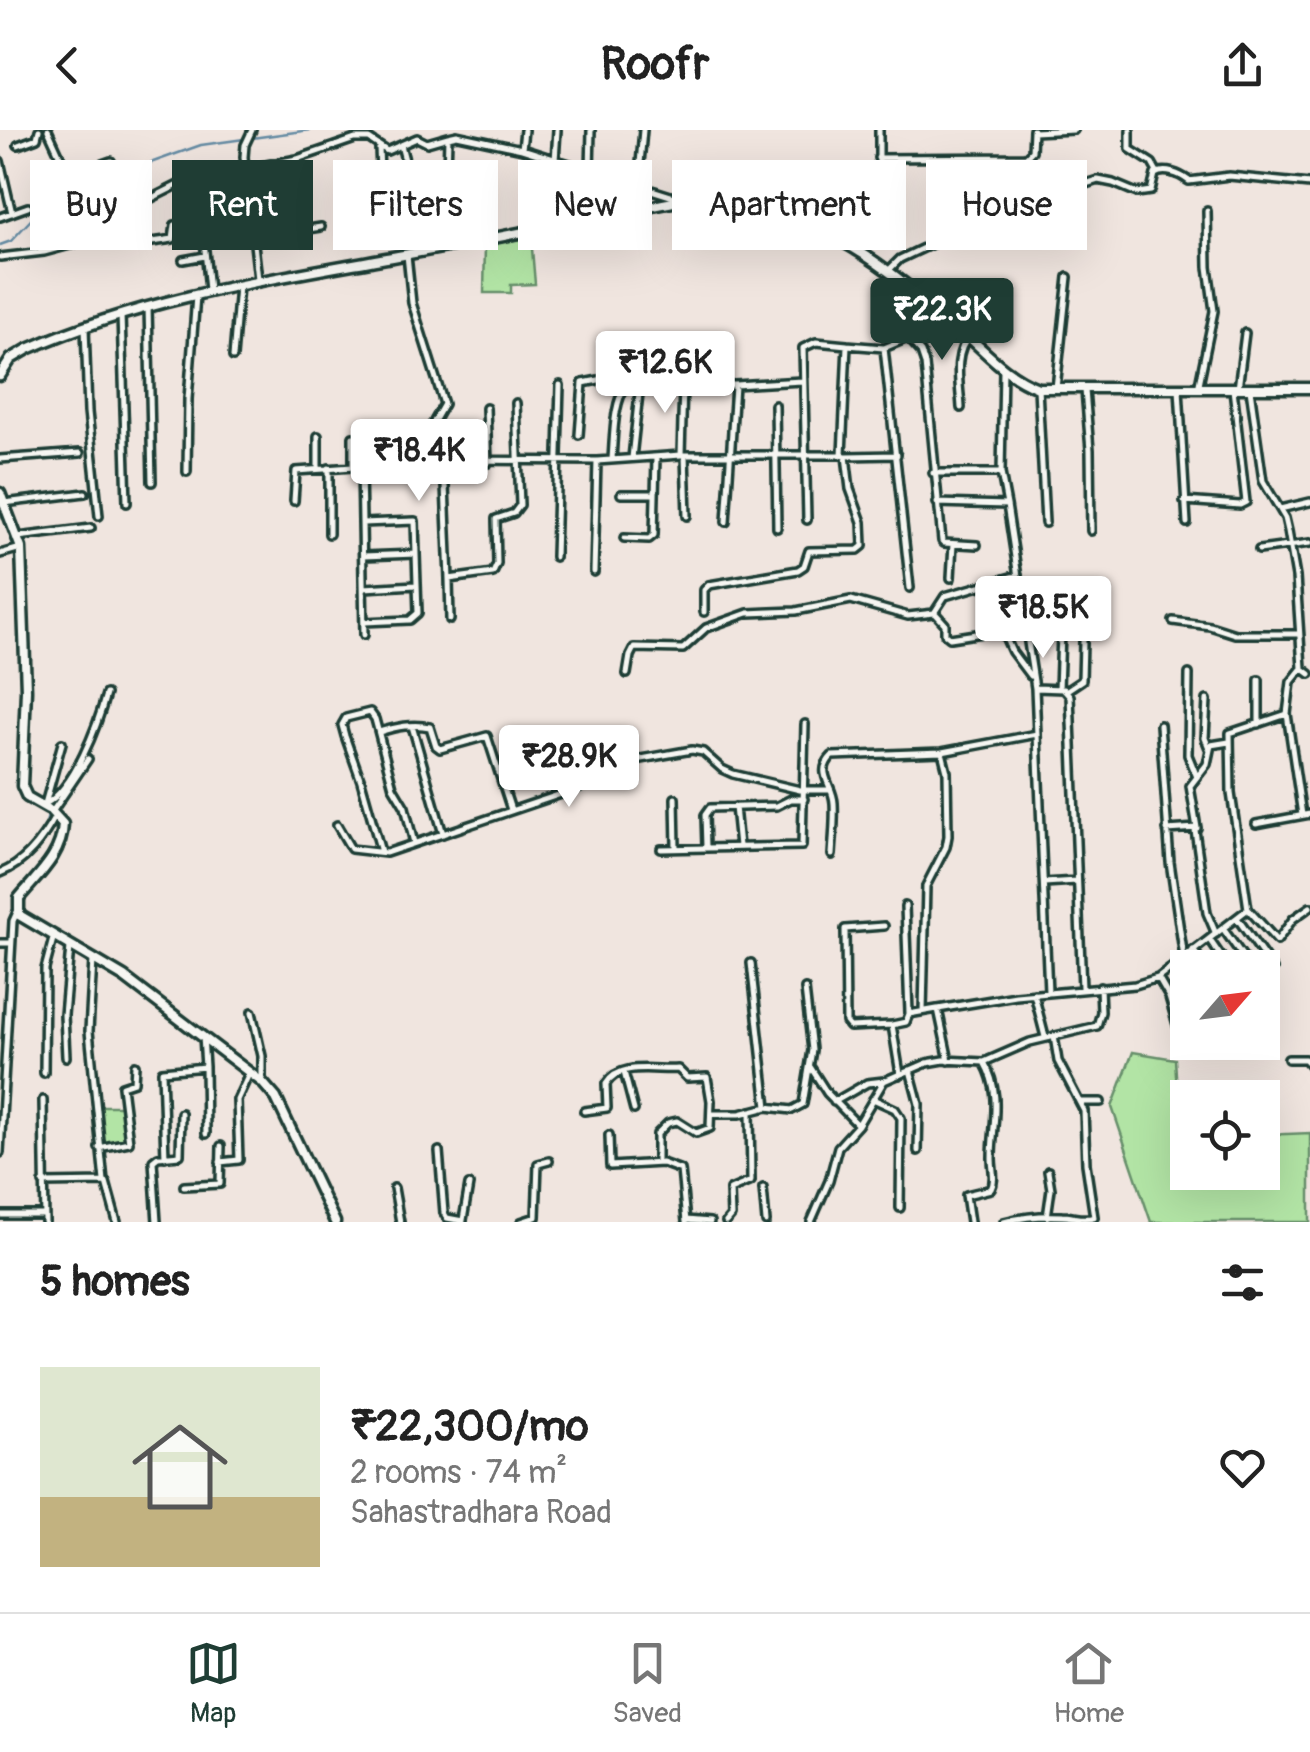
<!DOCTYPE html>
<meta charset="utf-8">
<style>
:root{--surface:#fff;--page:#f2f2f2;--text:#222;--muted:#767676;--line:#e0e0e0;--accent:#1f3d34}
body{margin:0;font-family:Pangolin,sans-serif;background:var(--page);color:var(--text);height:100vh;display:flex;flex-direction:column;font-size:38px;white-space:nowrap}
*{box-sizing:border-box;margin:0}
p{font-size:32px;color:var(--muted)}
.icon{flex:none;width:55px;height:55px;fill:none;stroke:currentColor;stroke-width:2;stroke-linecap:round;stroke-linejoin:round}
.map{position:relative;height:1092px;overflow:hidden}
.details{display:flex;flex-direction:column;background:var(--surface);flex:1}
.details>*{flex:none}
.top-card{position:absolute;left:30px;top:30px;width:1250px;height:90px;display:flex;gap:20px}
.needle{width:65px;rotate:62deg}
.tools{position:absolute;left:1170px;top:820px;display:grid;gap:20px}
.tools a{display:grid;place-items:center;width:110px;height:110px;border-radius:0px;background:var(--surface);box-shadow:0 10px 40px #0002;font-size:50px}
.price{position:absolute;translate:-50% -85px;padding:0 22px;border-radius:10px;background:#fff;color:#222;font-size:32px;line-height:65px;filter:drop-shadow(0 2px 5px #0008)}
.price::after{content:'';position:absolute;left:50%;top:60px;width:30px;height:22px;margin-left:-15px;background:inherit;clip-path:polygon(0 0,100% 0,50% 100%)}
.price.selected{background:var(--accent);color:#fff}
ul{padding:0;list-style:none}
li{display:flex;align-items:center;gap:30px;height:250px;padding:0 40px}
li span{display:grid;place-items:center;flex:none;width:280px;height:200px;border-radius:0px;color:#555}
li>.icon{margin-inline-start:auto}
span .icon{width:120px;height:120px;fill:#fffc;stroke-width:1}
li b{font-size:42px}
h2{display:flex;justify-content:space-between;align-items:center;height:120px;padding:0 40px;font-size:42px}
.tag{padding:0 35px;border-radius:0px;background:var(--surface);box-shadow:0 10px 40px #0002;font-size:35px;line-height:90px}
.tag.selected{background:var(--accent);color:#fff}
header{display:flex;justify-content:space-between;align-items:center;height:130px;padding:0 40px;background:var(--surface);font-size:45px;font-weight:700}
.dock{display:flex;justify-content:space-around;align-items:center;height:140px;border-top:2px solid var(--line);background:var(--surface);font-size:28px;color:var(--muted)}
.dock a{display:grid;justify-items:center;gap:5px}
.dock .selected{color:var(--accent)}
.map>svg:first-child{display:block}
</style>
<header><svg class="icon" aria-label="back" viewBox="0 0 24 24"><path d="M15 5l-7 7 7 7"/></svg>Roofr<svg class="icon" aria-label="share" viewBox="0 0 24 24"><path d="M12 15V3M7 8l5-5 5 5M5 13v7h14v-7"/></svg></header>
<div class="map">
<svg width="1310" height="1092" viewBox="0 0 1310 1092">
<rect width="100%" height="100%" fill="#f0e5df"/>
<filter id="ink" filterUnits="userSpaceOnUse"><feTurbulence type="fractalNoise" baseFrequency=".01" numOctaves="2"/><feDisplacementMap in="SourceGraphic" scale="20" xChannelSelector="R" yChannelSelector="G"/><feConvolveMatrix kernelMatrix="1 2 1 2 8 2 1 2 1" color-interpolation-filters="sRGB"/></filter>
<g filter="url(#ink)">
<!-- green -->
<path fill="#b2e4a5" stroke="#68906c" stroke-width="2.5" d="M531 107 535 154 511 155V163H484L485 115Z
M1133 922 1175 929 1180 1009H1187L1188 1042H1262L1263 1005 1310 1003V1092H1151L1112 977Z
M97 976H122L124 1012 99 1016Z"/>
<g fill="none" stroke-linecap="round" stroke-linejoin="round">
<!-- stream -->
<path stroke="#668ca4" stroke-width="2.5" d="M252 8 310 0
M0 115 11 111 41 79 94 53 201 15 244 9
M44 702 48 685"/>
<defs>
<path id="street" d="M48 0 69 46 111 31
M252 0 245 15 244 27 258 149
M1130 0V19L1152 33 1157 42
M1033 2 1074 0
M18 15 37 8 39 0
M401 15 407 38 408 78
M522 19 524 0
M878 28 1026 27 1032 21 1033 0
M0 31 12 83
M555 31 557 0
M590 41 591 0
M638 56 643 0
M344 65 380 42 379 18
M191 70 248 61
M249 71 281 65 293 71 302 69
M446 78 448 7 457 5 522 19 680 69
M0 87 28 77
M253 108 321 97
M138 114 173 109 175 95 202 91
M852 116 874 103 879 93V0
M407 125 412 173 444 274 428 302 399 319 353 307V337L466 330 597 331 681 325H842
M0 127 44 122 122 101 128 95 132 78 188 50 297 29 355 9H369L387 21 417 8 427 13 448 7
M183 130 205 126
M889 140 900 129 951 105 968 85 987 82 1027 65 1067 60 1098 50 1113 53 1137 63 1151 61 1155 44C1165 38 1180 44 1189 51L1229 46 1310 54
M209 160 202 91 249 83
M148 176 152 352
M121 185 127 373
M85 197 88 282 99 386
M908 208 927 170
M233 227 239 156
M640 254H683L681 325
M683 254 735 255 726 392
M735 255 802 251
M1038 258 1045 393
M1056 258 1068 147
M1179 259 1187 393
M1198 259 1214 181 1208 137 1207 81
M1238 259 1245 203
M1250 259 1263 351 1285 388 1288 401 1296 447 1302 538 1310 544
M1085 260 1090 320 1091 401
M775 275 777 398
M486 278 488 333
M961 278C960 255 952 223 970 206
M579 305 583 253 614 247 624 255
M318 306V338
M685 325 687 386
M846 326 897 325
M0 329 80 323
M612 329C614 305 613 273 627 253L640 254 632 328
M444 332 449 449 493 443 497 434 496 389 514 383 520 375 516 273
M361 336 364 505
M187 342 188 269 196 166
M933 343H1001L1003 239
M1001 343 1007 375
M621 364H655
M294 371 296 341 353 337
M1184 371 1240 375 1246 372 1233 259
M4 373 85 363
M937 373 1007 375 1035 558 1048 862
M1280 379 1310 372
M807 390 803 218 816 212 847 215
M362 393 415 391 416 424
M329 404V338
M18 407 91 398
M624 408 649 409 654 405 656 328
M1259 420 1310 413
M0 424 21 418
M363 426 416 424 418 483 410 490 364 492
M555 427 560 255
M594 442 597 331
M951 448 953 414
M449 449 450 490
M364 458 416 455
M910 458 884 218 908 208 921 222 925 234 942 411 944 413 977 415
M704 482V460L709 455 798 440 804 436 809 421 858 420 863 416 862 392 850 359 846 326 842 325 847 215 884 218
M935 483 945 494V504L950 508 1002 500 1012 522 1030 546
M1173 491 1210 496 1235 504H1298
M1302 538 1291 552 1287 584 1230 603 1231 663 1248 779 1277 811 1293 789 1310 777
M627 544 630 526 634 518 683 519 706 498 748 483 796 481 851 470 908 486 934 483 945 466 1018 445
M1189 544 1188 625 1197 647
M1259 550V594
M1035 558 1064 559 1070 566 1082 858
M1059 559 1061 503
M1067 560 1082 550 1084 474
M1207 570 1205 608 1209 618
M1287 584 1302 685
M1160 595 1170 732 1184 828
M412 596 443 704
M379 602C396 597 413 593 430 597L436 616 440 619 487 606 511 680
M675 668 676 718
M45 674C74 660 98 594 106 564
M45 674 62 613
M735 677 739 716
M52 682 88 629
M1256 694 1310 684
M337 695 351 719 386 723 573 660 641 629 692 620 703 622 722 639 733 644 800 660H829
M1167 700 1197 698 1190 656 1207 634 1211 615 1229 612
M1195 700 1207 783 1216 804
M706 717 705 685 710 678 777 676 791 669H804
M661 719 802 716 805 594
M381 722 361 651 345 606 342 595 346 588 370 582 375 589 393 657 405 677 414 713
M832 725C833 708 835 690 834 673 833 654 815 643 832 626L942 622 1037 604
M0 743C26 733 43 709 56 685
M1044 753 1076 751
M905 776 909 883
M1237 788 1273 839
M884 796 845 799 846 892 850 897 892 895
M1224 800 1251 838
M1209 809 1229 838
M0 813H10
M1193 820 1207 838
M93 830 89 901 104 1051
M1158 848 1169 867 1182 912
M1034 864 1045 907
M923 881 926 756 946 717 948 706 947 642 942 622
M252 882 262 926V952
M66 927 64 885 70 817
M1288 929H1305L1310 935
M949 931 938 879 1016 866 1135 855 1158 848 1248 779
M205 937 206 1004
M811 938 827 963 858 995
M910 940 919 974 918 1021
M624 942 634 980
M44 943 45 839 54 805
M899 945 927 933 944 930 984 932 1030 912 1097 896 1101 882 1100 857
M873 969 895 979 901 988 900 1078
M43 970 45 1092
M834 972 867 953 884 951
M1081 972H1101
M767 977 792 980 803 974 812 920 805 859
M584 981 607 978 606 954C620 931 655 941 678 939L687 948 707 947 711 971 710 998 696 1003 677 991 668 993 657 1004V1033
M711 984H740L767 977 751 833
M609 1005 610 1036 662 1033 681 1040 686 1092
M99 1018 129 1012 122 956 134 952 135 935
M439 1021 444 1083 447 1088 463 1091
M0 1023 13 791 17 782
M165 1027 162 941 205 937 203 906
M220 1032 239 1030 237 970 249 944
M43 1053 106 1052 117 1092
M184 1056 220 1054 221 1016
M394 1058 400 1092
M763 1058 766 1092
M0 1085H45
M1047 1087 1051 1059 1048 1041
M463 1090 469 1055
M686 1090 710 1092
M157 1092 153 1031 158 1027 180 1025 181 983
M521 1092 536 1087 538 1034 549 1031
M726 1092 731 1086 730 1060 751 1051 750 981
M811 1092 829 1051 838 1017 858 995 884 951 900 944 892 895 906 892 909 884 937 879
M970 1092 966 1065 991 1059C996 1049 992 1040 992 1028 992 994 1003 965 984 932
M1004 1092C1022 1087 1043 1085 1062 1086 1074 1086 1082 1091 1094 1087L1086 1034 1084 981 1058 931 1054 906"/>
<path id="secondary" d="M0 246 11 229 28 219C146 167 271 149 398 126 493 109 588 89 683 70 808 78 861 115 954 194 982 217 1003 245 1038 258H1310
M0 363 21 418 26 560 22 656 27 667 48 679
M51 681 63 694C62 726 37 746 19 768V785L124 847 262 952 276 968 335 1092"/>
</defs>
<!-- street casing -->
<use href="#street" stroke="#1f3d34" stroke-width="12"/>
<!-- secondary casing -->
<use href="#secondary" stroke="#1f3d34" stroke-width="15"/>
<!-- street -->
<use href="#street" stroke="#f6f6f2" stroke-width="5"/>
<!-- secondary -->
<use href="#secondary" stroke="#f6f6f2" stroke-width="8"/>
</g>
</g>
</svg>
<div class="tools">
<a><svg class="needle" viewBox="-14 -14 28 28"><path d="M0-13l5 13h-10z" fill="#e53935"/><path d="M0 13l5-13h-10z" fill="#767676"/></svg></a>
<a><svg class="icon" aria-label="locate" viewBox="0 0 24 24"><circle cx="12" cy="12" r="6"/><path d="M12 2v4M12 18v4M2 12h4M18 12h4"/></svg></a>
</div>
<b class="price selected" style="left:942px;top:233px">₹22.3K</b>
<b class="price" style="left:665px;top:286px">₹12.6K</b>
<b class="price" style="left:419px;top:374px">₹18.4K</b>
<b class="price" style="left:1043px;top:531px">₹18.5K</b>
<b class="price" style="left:569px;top:680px">₹28.9K</b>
<div class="top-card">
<a class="tag">Buy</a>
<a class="tag selected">Rent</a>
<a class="tag">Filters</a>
<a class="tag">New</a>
<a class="tag">Apartment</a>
<a class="tag">House</a>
</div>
</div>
<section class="details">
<h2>5 homes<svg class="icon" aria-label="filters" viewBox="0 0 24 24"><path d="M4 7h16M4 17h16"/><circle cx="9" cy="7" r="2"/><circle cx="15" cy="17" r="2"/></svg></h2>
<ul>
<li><span style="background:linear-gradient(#dfe7d0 65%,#c2b280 0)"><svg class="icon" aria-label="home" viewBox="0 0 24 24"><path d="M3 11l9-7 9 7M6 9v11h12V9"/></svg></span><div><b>₹22,300/mo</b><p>2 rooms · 74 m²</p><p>Sahastradhara Road</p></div><svg class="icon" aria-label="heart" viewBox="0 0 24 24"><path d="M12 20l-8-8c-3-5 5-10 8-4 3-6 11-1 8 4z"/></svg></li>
</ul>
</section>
<nav class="dock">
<a class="selected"><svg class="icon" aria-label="map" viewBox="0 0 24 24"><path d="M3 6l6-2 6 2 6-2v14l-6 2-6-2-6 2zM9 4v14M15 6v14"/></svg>Map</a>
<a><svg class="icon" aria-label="saved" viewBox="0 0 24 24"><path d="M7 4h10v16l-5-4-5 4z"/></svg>Saved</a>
<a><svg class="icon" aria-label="home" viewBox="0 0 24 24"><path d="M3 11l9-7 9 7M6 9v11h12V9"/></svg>Home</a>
</nav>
